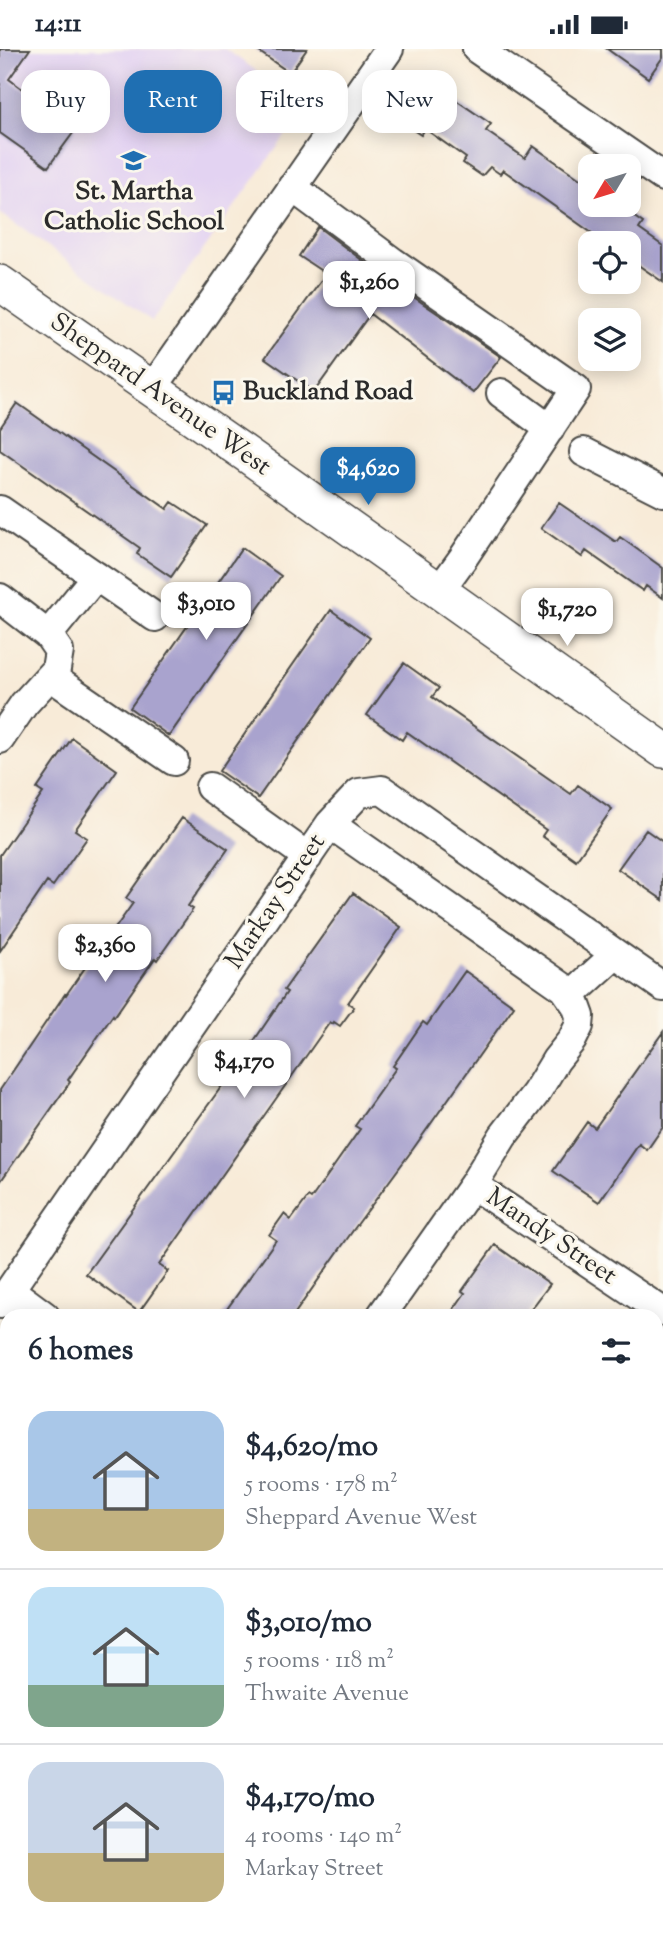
<!DOCTYPE html>
<meta charset="utf-8">
<style>
:root{--surface:#fff;--page:#f2f2f3;--text:#1f2937;--muted:#747a83;--line:#e0e1e3;--accent:#1f6fb2}
body{margin:0;font-family:"Sorts Mill Goudy",serif;background:var(--page);color:var(--text);height:100vh;display:flex;flex-direction:column;font-size:26px;white-space:nowrap}
*{box-sizing:border-box;margin:0}
p{font-size:23px;color:var(--muted)}
.icon{flex:none;width:38px;height:38px;fill:none;stroke:currentColor;stroke-width:2;stroke-linecap:round;stroke-linejoin:round}
.map{position:relative;flex:1;overflow:hidden}
.side{position:absolute;left:0px;top:1260px;width:663px;height:625px;display:flex;flex-direction:column;background:var(--surface);border-radius:21px 21px 0 0;box-shadow:0 4px 18px #0003}
.side>*{flex:none}
.guide{position:absolute;left:21px;top:21px;width:621px;height:63px;display:flex;gap:14px}
.needle{width:46px;rotate:232deg}
.controls{position:absolute;left:578px;top:105px;display:grid;gap:14px}
.controls a{display:grid;place-items:center;width:63px;height:63px;border-radius:14px;background:var(--surface);box-shadow:0 4px 18px #0003;font-size:35px}
.price{position:absolute;translate:-50% -60px;padding:0 16px;border-radius:14px;background:#fff;color:#222;font-size:23px;line-height:46px;filter:drop-shadow(0 2px 4px #0008)}
.price::after{content:'';position:absolute;left:50%;top:42px;width:21px;height:16px;margin-left:-10px;background:inherit;clip-path:polygon(0 0,100% 0,50% 100%)}
.price.selected{background:var(--accent);color:#fff}
ul{padding:0;list-style:none}
li{display:flex;align-items:center;gap:21px;height:175px;padding:0 28px}
li+li{border-top:2px solid var(--line)}
li span{display:grid;place-items:center;flex:none;width:196px;height:140px;border-radius:21px;color:#555}
li>.icon{margin-inline-start:auto}
span .icon{width:84px;height:84px;fill:#fffc;stroke-width:1}
li b{font-size:30px}
h2{display:flex;justify-content:space-between;align-items:center;height:84px;padding:0 28px;font-size:30px}
.pill{padding:0 24px;border-radius:21px;background:var(--surface);box-shadow:0 4px 18px #0003;font-size:24px;line-height:63px}
.pill.selected{background:var(--accent);color:#fff}
.status{display:flex;justify-content:space-between;align-items:center;height:49px;padding:0 35px;background:var(--surface);direction:ltr}
.status svg{height:19px;fill:currentColor}
.map>svg:first-child{display:block}
</style>
<div class="status"><b>14:11</b><svg viewBox="0 0 49 12"><path d="M0 12V9h3v3zM5 12V6h3v6zM10 12V3h3v9zM15 12V0h3v12zM26 1h20v11H26zM47 4h2v5h-2z"/></svg></div>
<div class="map">
<svg width="663" height="1884" viewBox="0 0 663 1884">
<rect width="100%" height="100%" fill="#fbf7ec"/>
<filter id="ink" filterUnits="userSpaceOnUse"><feTurbulence type="fractalNoise" baseFrequency=".0143" numOctaves="2"/><feDisplacementMap in="SourceGraphic" scale="14" xChannelSelector="R" yChannelSelector="G"/><feConvolveMatrix kernelMatrix="1 2 1 2 8 2 1 2 1" color-interpolation-filters="sRGB"/></filter>
<filter id="wash" filterUnits="userSpaceOnUse"><feTurbulence type="fractalNoise" baseFrequency=".00686" numOctaves="4" result="noise"/><feDisplacementMap in="SourceGraphic" scale="28" xChannelSelector="R" yChannelSelector="G"/><feGaussianBlur stdDeviation="1.57" result="paint"/><feColorMatrix in="noise" values="0 0 0 0 0 0 0 0 0 0 0 0 0 0 0 0 0 1.4 0 .05"/><feComposite in="paint" operator="in"/></filter>
<g filter="url(#wash)">
<rect width="100%" height="100%" fill="#f8ebd8"/>
<!-- built -->
<path fill="#e3d3f2" d="M0 0H225L307 57 152 272 0 164Z
M50 1878H323L318 1884H45Z"/>
<!-- green -->
<path fill="#85d08d" stroke="#587e5c" stroke-width="2" d="M0 1652 7 1657V1747L0 1759Z
M0 1765 7 1770V1878H50L45 1884H0Z"/>
<g id="blocks">
<!-- building -->
<path fill="#a9a3ce" d="M0 0H30L9 30 76 80 48 118 0 84Z
M255 0H307L290 24Z
M607 0H663V8L648 29Z
M419 39 438 52 444 43 491 75 486 82 525 109 533 97 590 137V156H617L643 174 639 180 663 197V233L628 209V194H606L503 121 500 125 490 118 482 127 463 114 466 109 425 80 421 86 398 71Z
M318 178 383 227 501 308 473 344 370 265 314 343 265 309 326 225 299 207Z
M17 354 167 460 172 453 207 476 171 528 137 505 140 499 0 401V379Z
M559 454 616 493 620 488 663 519V549L646 537 643 542 586 502 582 508 541 479Z
M242 499 281 527 169 687 130 659Z
M331 561 370 589 258 749 219 722Z
M404 614 439 639 432 648 571 745 578 736 612 760 576 811 542 787 546 781 407 683 402 691 367 666Z
M72 689 117 721 75 781 87 789 53 837 47 833 0 902V806L43 744 37 740Z
M182 769 228 800 188 857 193 860 157 911 155 909 114 968 113 966 68 1031 70 1033 0 1133V1041L65 945 66 946 107 887 109 888 133 854 126 849Z
M646 781 663 793V851L618 820Z
M353 844 401 878 348 954 354 958 340 977 334 973 333 975 330 973 159 1216 168 1222 139 1263 86 1225 245 1005 287 943 284 941Z
M465 922 514 957 413 1100 354 1180 293 1267H222L276 1191 269 1186 284 1165 291 1171 308 1148 311 1150 360 1080 355 1077 396 1019 393 1017 423 973 427 976Z
M663 983V1078L647 1101 639 1095 599 1153 553 1122 587 1073 595 1079Z
M495 1196 550 1235 526 1267H449L465 1244 462 1242Z"/>
</g>
</g>
<g filter="url(#ink)">
<use href="#blocks" fill-opacity="0" stroke="#4a4845" stroke-width="2"/>
<g fill="none" stroke-linecap="round" stroke-linejoin="round">
<defs>
<path id="minor" d="M477 0 663 128
M292 138 393 213 576 340 463 509 439 542
M152 340 389 0
M501 344 550 380
M584 403 663 443
M0 461 155 568
M0 549 48 586 59 602 56 620 24 655 0 690
M48 586 96 527
M50 627 174 712
M210 738 308 808
M330 775 359 744 382 741 663 938
M570 947 616 905
M473 1136 663 1263
M10 1241 45 1267
M0 1255 330 775 564 939 576 956 580 967 579 977 572 991 556 1011 536 1044 503 1087 473 1136 381 1267
M656 1422 663 1412
M0 1622 7 1627
M656 1680 663 1685
M363 1878 372 1884"/>
<path id="major" d="M0 234 246 405 663 701"/>
</defs>
<!-- minor casing -->
<use href="#minor" stroke="#4a4845" stroke-width="32"/>
<!-- major casing -->
<use href="#major" stroke="#4a4845" stroke-width="38"/>
<!-- minor -->
<use href="#minor" stroke="#fff" stroke-width="28"/>
<!-- major -->
<use href="#major" stroke="#fff" stroke-width="35"/>
</g>
</g>
<!-- icons -->
<defs>
<symbol id="school-bare" viewBox="-9 -9 18 18"><path d="M0-5L7-2L0 1L-7-2ZM-4 1L0 2.5L4 1V4Q0 6-4 4Z" fill="#1f6fb2" stroke="#fbf7ec" stroke-width="2.5" paint-order="stroke"/></symbol>
<symbol id="bus-bare" viewBox="-9 -9 18 18"><path d="M-5-6H5V4H4V6H2V4H-2V6H-4V4H-5ZM-3.5-4V0h7V-4ZM-3.5 1.2v1.5H-2V1.2ZM2 1.2v1.5H3.5V1.2Z" fill="#1f6fb2" stroke="#fbf7ec" stroke-width="2.5" paint-order="stroke"/></symbol>
</defs>
<g fill-rule="evenodd">
<use href="#school-bare" x="116" y="94" width="35" height="35"/>
<use href="#bus-bare" x="206" y="326" width="35" height="35"/>
</g>
<g text-anchor="middle" dominant-baseline="central" stroke-width="6" stroke-linejoin="round" paint-order="stroke">
<!-- poi labels -->
<g font-size="26" font-weight="bold" fill="#2b2b2b" stroke="#fbf7ec">
<text x="134" y="143">St. Martha<tspan x="134" dy="30">Catholic School</tspan></text>
<text x="243" y="343" text-anchor="start">Buckland Road</text>
</g>
<!-- street labels -->
<g font-size="26" fill="#2b2b2b" stroke="#fbf7ec">
<text transform="translate(160 346) rotate(35)">Sheppard Avenue West</text>
<text transform="translate(276 853) rotate(-56)">Markay Street</text>
<text transform="translate(551 1188) rotate(34)">Mandy Street</text>
</g>
</g>
</svg>
<div class="controls">
<a><svg class="needle" viewBox="-14 -14 28 28"><path d="M0-13l5 13h-10z" fill="#e53935"/><path d="M0 13l5-13h-10z" fill="#747a83"/></svg></a>
<a><svg class="icon" aria-label="locate" viewBox="0 0 24 24"><circle cx="12" cy="12" r="6"/><path d="M12 2v4M12 18v4M2 12h4M18 12h4"/></svg></a>
<a><svg class="icon" aria-label="layers" viewBox="0 0 24 24"><path d="M12 4l9 5-9 5-9-5zM3 14l9 5 9-5"/></svg></a>
</div>
<b class="price" style="left:369px;top:272px">$1,260</b>
<b class="price selected" style="left:368px;top:458px">$4,620</b>
<b class="price" style="left:206px;top:593px">$3,010</b>
<b class="price" style="left:567px;top:599px">$1,720</b>
<b class="price" style="left:105px;top:935px">$2,360</b>
<b class="price" style="left:244px;top:1051px">$4,170</b>
<div class="guide">
<a class="pill">Buy</a>
<a class="pill selected">Rent</a>
<a class="pill">Filters</a>
<a class="pill">New</a>
</div>
<section class="side">
<h2>6 homes<svg class="icon" aria-label="filters" viewBox="0 0 24 24"><path d="M4 7h16M4 17h16"/><circle cx="9" cy="7" r="2"/><circle cx="15" cy="17" r="2"/></svg></h2>
<ul>
<li><span style="background:linear-gradient(#a9c7e8 70%,#c2b280 0)"><svg class="icon" aria-label="home" viewBox="0 0 24 24"><path d="M3 11l9-7 9 7M6 9v11h12V9"/></svg></span><div><b>$4,620/mo</b><p>5 rooms · 178 m²</p><p>Sheppard Avenue West</p></div></li>
<li><span style="background:linear-gradient(#bfe0f5 70%,#7fa58c 0)"><svg class="icon" aria-label="home" viewBox="0 0 24 24"><path d="M3 11l9-7 9 7M6 9v11h12V9"/></svg></span><div><b>$3,010/mo</b><p>5 rooms · 118 m²</p><p>Thwaite Avenue</p></div></li>
<li><span style="background:linear-gradient(#c9d6e8 65%,#c2b280 0)"><svg class="icon" aria-label="home" viewBox="0 0 24 24"><path d="M3 11l9-7 9 7M6 9v11h12V9"/></svg></span><div><b>$4,170/mo</b><p>4 rooms · 140 m²</p><p>Markay Street</p></div></li>
</ul>
</section>
</div>
